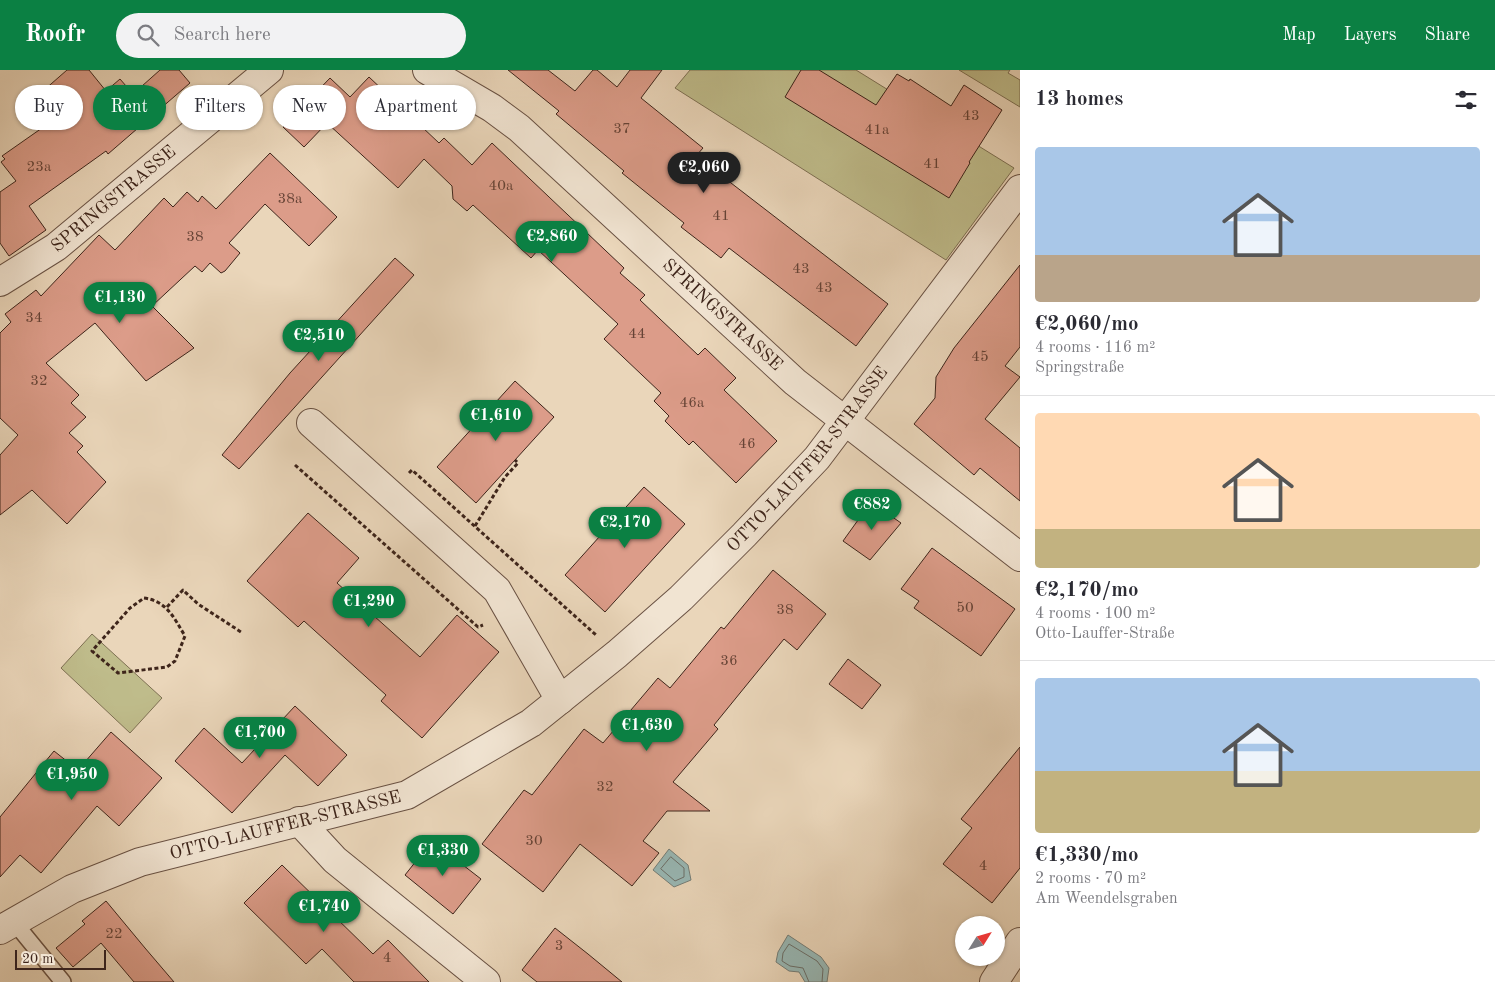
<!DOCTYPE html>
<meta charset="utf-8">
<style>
:root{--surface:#fff;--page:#f2f2f3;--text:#2b2b33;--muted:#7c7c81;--line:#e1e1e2;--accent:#0b8043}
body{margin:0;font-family:"Old Standard TT",serif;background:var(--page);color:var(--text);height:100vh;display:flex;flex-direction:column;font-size:19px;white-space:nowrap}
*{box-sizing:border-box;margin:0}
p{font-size:16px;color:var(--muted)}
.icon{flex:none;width:28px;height:28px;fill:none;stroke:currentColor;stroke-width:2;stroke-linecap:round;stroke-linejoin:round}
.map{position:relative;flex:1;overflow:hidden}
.drawer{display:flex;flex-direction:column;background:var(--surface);width:475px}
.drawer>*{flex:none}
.hud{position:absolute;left:15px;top:15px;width:475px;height:45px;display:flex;gap:10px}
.needle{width:32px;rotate:53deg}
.buttons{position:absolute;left:955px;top:846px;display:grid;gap:10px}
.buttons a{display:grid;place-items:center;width:50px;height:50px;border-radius:50%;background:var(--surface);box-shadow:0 1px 4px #0004;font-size:25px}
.scale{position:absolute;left:15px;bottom:12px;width:91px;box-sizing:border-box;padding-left:5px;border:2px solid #3e251b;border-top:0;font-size:14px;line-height:18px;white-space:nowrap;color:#3e251b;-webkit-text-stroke:4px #f1e4d2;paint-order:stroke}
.price{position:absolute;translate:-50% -42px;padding:0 11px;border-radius:18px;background:var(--accent);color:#fff;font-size:16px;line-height:32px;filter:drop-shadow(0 1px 2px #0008)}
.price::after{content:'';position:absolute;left:50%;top:30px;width:15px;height:11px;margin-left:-8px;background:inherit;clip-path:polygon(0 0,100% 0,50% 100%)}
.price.active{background:#222;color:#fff}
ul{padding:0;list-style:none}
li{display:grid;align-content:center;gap:10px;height:265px;padding:0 15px}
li+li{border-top:1px solid var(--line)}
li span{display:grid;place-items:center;height:155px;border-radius:5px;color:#555}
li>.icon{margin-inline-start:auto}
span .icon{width:90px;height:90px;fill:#fffc;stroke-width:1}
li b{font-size:21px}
h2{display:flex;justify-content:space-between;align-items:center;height:60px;padding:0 15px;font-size:21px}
.chip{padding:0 18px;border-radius:22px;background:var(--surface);box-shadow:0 1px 4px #0004;font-size:18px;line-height:45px}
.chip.active{background:var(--accent);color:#fff}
header{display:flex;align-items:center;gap:30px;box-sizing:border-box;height:70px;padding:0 25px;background:var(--accent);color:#fff}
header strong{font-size:24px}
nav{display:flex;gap:28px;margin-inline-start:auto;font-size:18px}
.search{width:350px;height:45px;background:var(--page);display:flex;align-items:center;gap:12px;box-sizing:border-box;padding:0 18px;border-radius:28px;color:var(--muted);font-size:19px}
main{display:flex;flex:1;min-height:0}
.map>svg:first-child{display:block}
</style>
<header>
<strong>Roofr</strong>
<div class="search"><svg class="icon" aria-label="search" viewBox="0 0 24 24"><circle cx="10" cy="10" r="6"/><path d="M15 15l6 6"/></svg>Search here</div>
<nav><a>Map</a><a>Layers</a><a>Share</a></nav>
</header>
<main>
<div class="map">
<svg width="1020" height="912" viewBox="0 0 1020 912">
<rect width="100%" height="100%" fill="#ead6ba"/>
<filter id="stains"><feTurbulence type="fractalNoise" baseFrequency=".004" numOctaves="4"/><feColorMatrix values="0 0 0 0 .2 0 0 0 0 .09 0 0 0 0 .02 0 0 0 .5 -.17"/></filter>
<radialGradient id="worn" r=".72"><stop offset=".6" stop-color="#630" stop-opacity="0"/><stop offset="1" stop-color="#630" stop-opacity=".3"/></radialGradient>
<!-- green -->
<path fill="#bfbc8b" stroke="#7e7053" d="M690 0H856L1014 98 946 190 675 18Z
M959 0H1010L1008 3 1020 10V37Z
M92 564 162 628 130 663 61 598Z"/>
<!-- water -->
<path fill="#98b8b5" stroke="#747d77" d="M669 779 688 795 691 810 674 817 653 800Z
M788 865 821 887 829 898 827 912H805L799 902 789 901 776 892 778 882Z"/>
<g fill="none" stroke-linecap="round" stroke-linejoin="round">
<!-- shore -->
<path stroke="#6b6e68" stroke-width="1" d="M671 787 684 798V807L675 811 661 799Z
M809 912 803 898 790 896 782 891 783 883 789 874 817 891 823 899 822 912"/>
</g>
<!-- building -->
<path fill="#dc9c89" stroke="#3e251b" d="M67 0H89L106 21 120 9 133 24 160 0H179L190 13 108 84 106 81 29 136 46 160 9 186 0 173V122L16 111 1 92 5 89 2 86 62 44 43 21Z
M508 0H548L575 21 593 0H597L617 17 630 0H662L641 28 703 78 696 86 888 234 856 276 729 178 721 188 681 157 684 153 622 103 624 101 556 44 559 41Z
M801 0H819L876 35 897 4 909 11 910 9 951 36 964 15 1002 40 969 92 970 93 949 128 785 27Z
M369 7 439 73 444 68 472 95 492 73 624 198 620 203 645 225 640 230 698 285 705 278 736 308 724 320 777 371 736 413 693 371 689 375 665 351 669 346 654 331 661 323 604 269 618 254 538 180 531 188 473 135 467 141 453 129 452 116 424 89 398 118 327 53 304 77 283 57 330 8 350 27Z
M270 83 337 147 309 176 265 134 229 173 240 183 225 201 221 203 210 193 202 202 195 196 152 236 194 278 146 311 95 253 46 293 79 325 71 333 86 347 69 363 83 376 77 382 106 412 67 454 32 420 0 445V385L18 365 0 348V263L11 252 5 244 36 220 41 226 99 165 115 180 164 128 173 137 187 122 198 132 202 126 216 139Z
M395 188 414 205 239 399 222 385 290 303Z
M1020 195V277L1005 296 1020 307 985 349 1020 378V431L980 398 974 405 914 354 935 328 936 307 954 278Z
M515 311 554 347 476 433 437 397Z
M644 417 685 454 605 542 565 505Z
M871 432 901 453 870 490 843 471Z
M308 443 359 488 337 513 420 587 457 545 499 582 422 668 381 631 386 625 304 551 298 557 247 511Z
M932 478 1015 539 981 586 914 538 919 531 901 519Z
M773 500 826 544 797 580 784 569 714 655 718 659 673 712 710 741H667L643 771 659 783 632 816 580 774 543 822 482 774 524 720 532 725 584 659 603 673 658 608 670 618 721 557 724 559Z
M848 589 881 615 862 639 829 614Z
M295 636 347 685 318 716 285 685 232 743 175 691 204 658 242 693Z
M111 662 162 708 119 756 97 736 41 803 20 785 0 807V747L54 681 78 700Z
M1020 677V798L992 833 943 794 972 758 961 749Z
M432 771 481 809 453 844 405 805Z
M282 795 373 884 388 870 429 912H354L322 879 306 894 244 833Z
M106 831 145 878 174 912H134L101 873 73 897 56 878 85 854 82 851Z
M555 858 588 884 622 912H537L522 900Z"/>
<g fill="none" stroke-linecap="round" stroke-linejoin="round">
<defs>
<path id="service" d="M14 852 63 912"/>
<g id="minor">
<path id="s1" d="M427 0 492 38 519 58 795 312 1020 487"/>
<path id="s2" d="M0 212 56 177 269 0"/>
<path d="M311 353 497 520 560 630"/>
<path d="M299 751 335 790 486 912"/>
<path id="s3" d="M0 860 72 819 140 792 407 725 531 653 617 584 681 528 744 465 817 388 1020 119"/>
<path d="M994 912 1020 872"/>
</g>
</defs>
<!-- service casing -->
<use href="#service" stroke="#695143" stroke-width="18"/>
<!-- minor casing -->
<use href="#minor" stroke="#695143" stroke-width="30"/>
<!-- path -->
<path stroke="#3e251b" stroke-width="3" stroke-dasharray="4 2.5" stroke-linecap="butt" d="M295 395 478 557 483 555
M409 403 412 400 596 565
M475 456 505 407 518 393 515 390
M144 528C167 531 174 548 185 566L175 591 167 597 118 603 92 581 130 538Z
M167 537 183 520 198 534 241 562"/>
<!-- service -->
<use href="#service" stroke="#f1e4d2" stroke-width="15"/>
<!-- minor -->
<use href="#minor" stroke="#f1e4d2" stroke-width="28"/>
</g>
<g text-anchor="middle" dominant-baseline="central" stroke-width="4" stroke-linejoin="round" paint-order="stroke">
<!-- number labels -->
<g font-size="15" fill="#664336">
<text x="971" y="46">43</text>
<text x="622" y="59">37</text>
<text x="877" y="60">41a</text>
<text x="932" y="94">41</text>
<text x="39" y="97">23a</text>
<text x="501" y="116">40a</text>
<text x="290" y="129">38a</text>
<text x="721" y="146">41</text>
<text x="195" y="167">38</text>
<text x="801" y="199">43</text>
<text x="824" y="218">43</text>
<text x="34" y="248">34</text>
<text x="637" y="264">44</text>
<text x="980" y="287">45</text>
<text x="39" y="311">32</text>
<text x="692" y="333">46a</text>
<text x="747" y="374">46</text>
<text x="965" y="538">50</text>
<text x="785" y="540">38</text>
<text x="729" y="591">36</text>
<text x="605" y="717">32</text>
<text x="534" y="771">30</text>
<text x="983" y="796">4</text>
<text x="114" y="864">22</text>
<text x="559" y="876">3</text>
<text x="387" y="888">4</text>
</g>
<!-- street labels -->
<g font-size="18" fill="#3e251b" stroke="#f1e4d2">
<text stroke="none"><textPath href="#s2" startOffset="141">SPRINGSTRASSE</textPath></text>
<text stroke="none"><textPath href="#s1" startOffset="385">SPRINGSTRASSE</textPath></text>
<text stroke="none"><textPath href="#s3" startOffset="958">OTTO-LAUFFER-STRASSE</textPath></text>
<text stroke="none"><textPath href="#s3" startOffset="306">OTTO-LAUFFER-STRASSE</textPath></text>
</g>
</g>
<rect width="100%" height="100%" filter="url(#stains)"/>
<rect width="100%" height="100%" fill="url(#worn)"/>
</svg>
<div class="buttons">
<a><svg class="needle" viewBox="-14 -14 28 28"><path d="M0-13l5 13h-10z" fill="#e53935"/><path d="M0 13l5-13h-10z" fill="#7c7c81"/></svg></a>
</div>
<div class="scale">20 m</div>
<b class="price active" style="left:704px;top:124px">€2,060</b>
<b class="price" style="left:552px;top:193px">€2,860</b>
<b class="price" style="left:120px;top:254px">€1,130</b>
<b class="price" style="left:319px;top:292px">€2,510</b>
<b class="price" style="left:496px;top:372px">€1,610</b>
<b class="price" style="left:872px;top:461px">€882</b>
<b class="price" style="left:625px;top:479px">€2,170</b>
<b class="price" style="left:369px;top:558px">€1,290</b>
<b class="price" style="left:647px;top:682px">€1,630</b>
<b class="price" style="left:260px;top:689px">€1,700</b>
<b class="price" style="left:72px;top:731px">€1,950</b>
<b class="price" style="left:443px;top:807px">€1,330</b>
<b class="price" style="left:324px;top:863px">€1,740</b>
<div class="hud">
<a class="chip">Buy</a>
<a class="chip active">Rent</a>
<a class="chip">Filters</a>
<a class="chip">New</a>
<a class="chip">Apartment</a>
</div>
</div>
<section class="drawer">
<h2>13 homes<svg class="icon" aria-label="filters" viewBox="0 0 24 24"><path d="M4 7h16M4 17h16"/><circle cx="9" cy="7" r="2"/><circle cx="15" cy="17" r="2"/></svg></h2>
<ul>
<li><span style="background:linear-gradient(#a9c7e8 70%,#b9a48a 0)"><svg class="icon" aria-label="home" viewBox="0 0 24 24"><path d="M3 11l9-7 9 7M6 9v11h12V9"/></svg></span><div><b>€2,060/mo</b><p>4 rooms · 116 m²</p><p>Springstraße</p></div></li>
<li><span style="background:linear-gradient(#ffd9b3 75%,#c2b280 0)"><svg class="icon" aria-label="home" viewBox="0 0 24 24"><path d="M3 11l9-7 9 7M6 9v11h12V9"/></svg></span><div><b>€2,170/mo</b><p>4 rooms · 100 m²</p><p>Otto-Lauffer-Straße</p></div></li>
<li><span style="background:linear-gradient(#a9c7e8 60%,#c2b280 0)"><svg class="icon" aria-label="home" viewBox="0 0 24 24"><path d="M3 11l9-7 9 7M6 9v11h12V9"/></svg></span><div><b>€1,330/mo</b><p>2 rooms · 70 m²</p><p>Am Weendelsgraben</p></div></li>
</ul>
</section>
</main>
